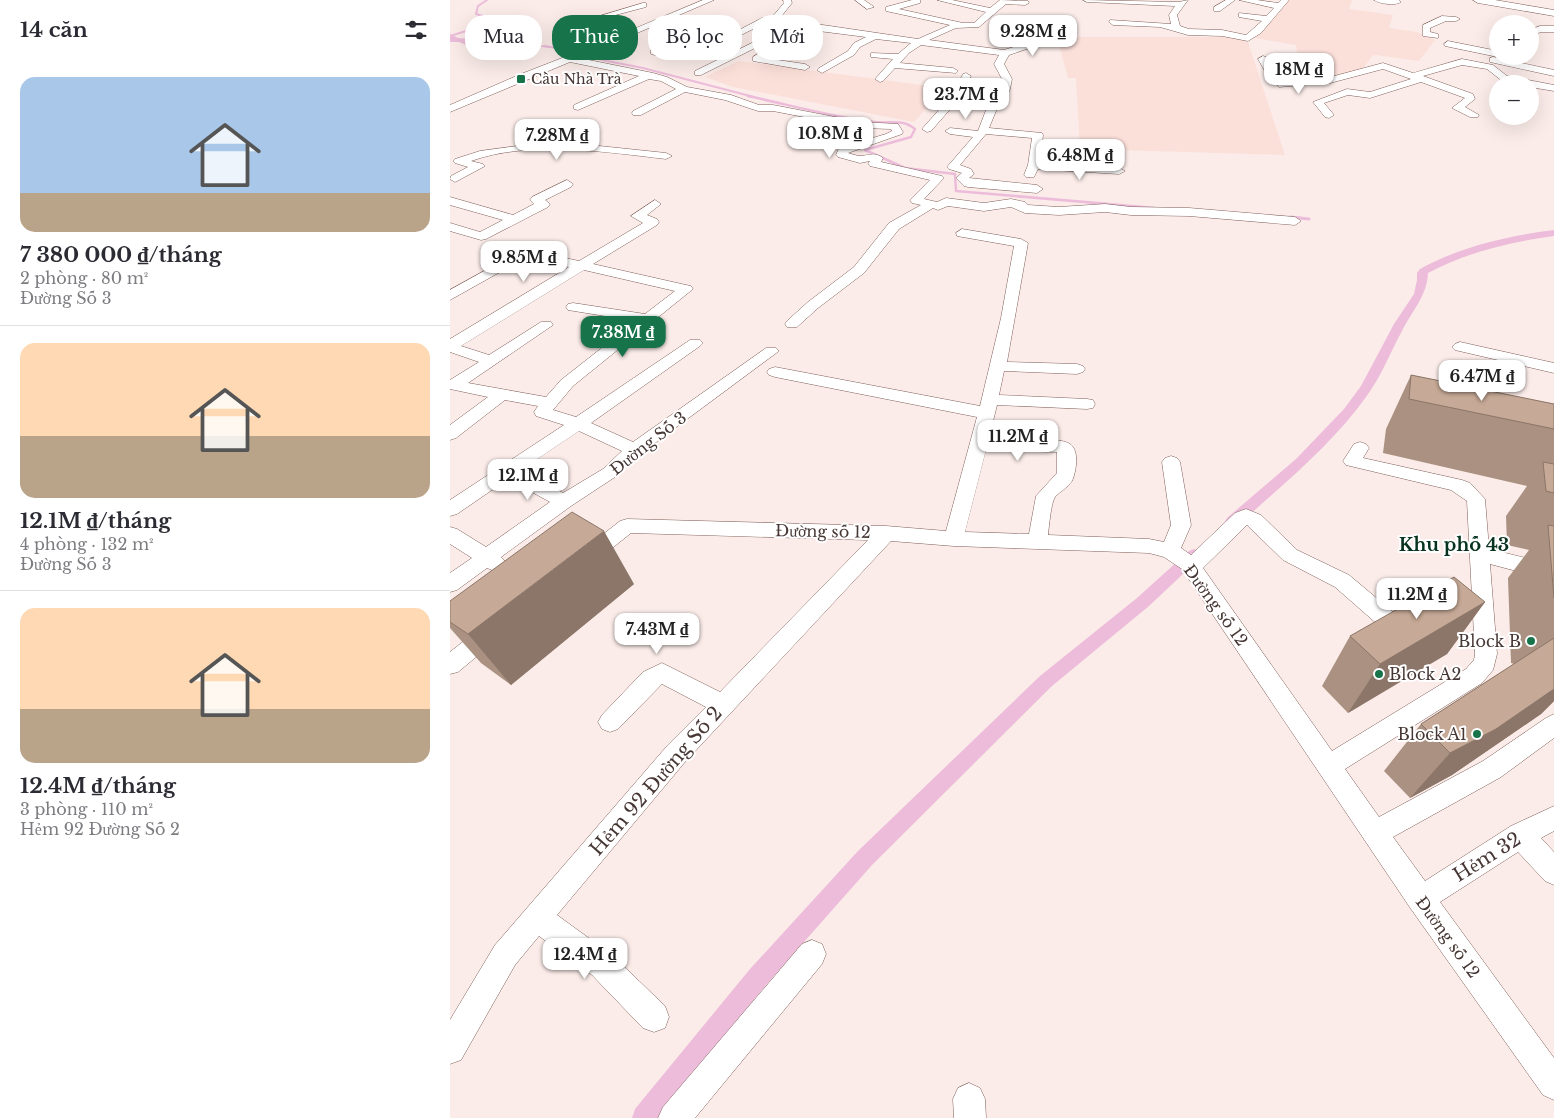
<!DOCTYPE html>
<html lang="vi">
<meta charset="utf-8">
<style>
:root{--surface:#fff;--page:#f7f7f7;--text:#2b2b33;--muted:#7c7c81;--line:#e1e1e2;--accent:#177349}
body{margin:0;font-family:"Libre Baskerville",serif;background:var(--page);color:var(--text);height:100vh;display:flex;flex-direction:column;font-size:19px;white-space:nowrap}
*{box-sizing:border-box;margin:0}
p{font-size:16px;color:var(--muted)}
.icon{flex:none;width:28px;height:28px;fill:none;stroke:currentColor;stroke-width:2;stroke-linecap:round;stroke-linejoin:round}
.map{position:relative;flex:1;overflow:hidden}
.drawer{display:flex;flex-direction:column;background:var(--surface);width:450px}
.drawer>*{flex:none}
.hud{position:absolute;left:15px;top:15px;width:475px;height:45px;display:flex;gap:10px}
.fabs{position:absolute;left:1039px;top:15px;display:grid;gap:10px}
.fabs a{display:grid;place-items:center;width:50px;height:50px;border-radius:50%;background:var(--surface);box-shadow:0 5px 20px #0002;font-size:25px}
.price{position:absolute;translate:-50% -42px;padding:0 11px;border-radius:10px;background:#fff;color:#222;font-size:16px;line-height:32px;filter:drop-shadow(0 1px 2px #0008)}
.price::after{content:'';position:absolute;left:50%;top:30px;width:15px;height:11px;margin-left:-8px;background:inherit;clip-path:polygon(0 0,100% 0,50% 100%)}
.price.active{background:var(--accent);color:#fff}
ul{padding:0;list-style:none}
li{display:grid;align-content:center;gap:10px;height:265px;padding:0 20px}
li+li{border-top:1px solid var(--line)}
li span{display:grid;place-items:center;height:155px;border-radius:15px;color:#555}
li>.icon{margin-inline-start:auto}
span .icon{width:90px;height:90px;fill:#fffc;stroke-width:1}
li b{font-size:21px}
h2{display:flex;justify-content:space-between;align-items:center;height:60px;padding:0 20px;font-size:21px}
.pill{padding:0 18px;border-radius:20px;background:var(--surface);box-shadow:0 5px 20px #0002;font-size:18px;line-height:45px}
.pill.active{background:var(--accent);color:#fff}
main{display:flex;flex:1;min-height:0}
.map>svg:first-child{display:block}
</style>
<main>
<section class="drawer">
<h2>14 căn<svg class="icon" aria-label="filters" viewBox="0 0 24 24"><path d="M4 7h16M4 17h16"/><circle cx="9" cy="7" r="2"/><circle cx="15" cy="17" r="2"/></svg></h2>
<ul>
<li><span style="background:linear-gradient(#a9c7e8 75%,#b9a48a 0)"><svg class="icon" aria-label="home" viewBox="0 0 24 24"><path d="M3 11l9-7 9 7M6 9v11h12V9"/></svg></span><div><b>7 380 000 ₫/tháng</b><p>2 phòng · 80 m²</p><p>Đường Số 3</p></div></li>
<li><span style="background:linear-gradient(#ffd9b3 60%,#b9a48a 0)"><svg class="icon" aria-label="home" viewBox="0 0 24 24"><path d="M3 11l9-7 9 7M6 9v11h12V9"/></svg></span><div><b>12.1M ₫/tháng</b><p>4 phòng · 132 m²</p><p>Đường Số 3</p></div></li>
<li><span style="background:linear-gradient(#ffd9b3 65%,#b9a48a 0)"><svg class="icon" aria-label="home" viewBox="0 0 24 24"><path d="M3 11l9-7 9 7M6 9v11h12V9"/></svg></span><div><b>12.4M ₫/tháng</b><p>3 phòng · 110 m²</p><p>Hẻm 92 Đường Số 2</p></div></li>
</ul>
</section>
<div class="map">
<svg width="1104" height="1118" viewBox="0 0 1104 1118">
<rect width="100%" height="100%" fill="#fbece9"/>
<!-- built -->
<path fill="#fbdfd9" d="M839 0H902L899 9 943 15 939 28 967 32 985 40 969 61 926 55 922 56 912 70 882 78 878 77 848 59 846 45 805 38Z
M607 37H781L798 42 835 155 630 149 626 78H618Z
M289 61 494 88 464 122 283 87 255 77Z"/>
<!-- water -->
<path fill="#ecbcda" d="M0 34 8 38 21 39 74 38 72 40C79 44 92 44 100 48L51 42 16 45 9 42H0Z"/>
<g fill="none" stroke-linecap="round" stroke-linejoin="round">
<!-- stream-far2 -->
<path stroke="#ecbcda" stroke-width="2" d="M0 36 38 24 33 16 26 14 28 6 37 0
M94 46 126 51 152 60 193 68 304 97"/>
<!-- stream-far1 -->
<path stroke="#ecbcda" stroke-width="2.5" d="M298 96C340 105 382 117 424 122 440 124 452 118 465 129L461 137 415 150 455 168 505 174 506 191 705 208
M840 217 851 218"/>
<!-- stream -->
<path stroke="#ecbcda" stroke-width="3" d="M840 217 859 219"/>
<!-- canal -->
<path fill="#ecbcda" fill-rule="evenodd" d="M1104 230V236C1059 242 1018 252 978 273 977 296 962 311 952 331 940 353 931 377 916 397 880 447 832 485 787 526L782 527 777 526 775 522 777 518 846 459 894 409 911 386 944 324 964 294 967 280V273L970 269C1012 246 1057 236 1104 230Z
M744 549 749 551 751 555 749 559 699 606 602 686 422 865 316 985 209 1118H182L185 1109 300 969 408 851 590 676 687 598 739 551Z"/>
<defs>
<path id="minor" d="M253 0H264L129 58 203 73 217 77 237 87 281 95 309 105H323L411 122 448 124 453 132 452 134 398 153C402 154 407 156 411 156 420 155 425 152 433 158L431 162 492 176 494 178 492 180 474 199 487 202 496 198 534 203 561 199 575 202 578 205 609 207 655 204 681 207 739 208 845 217 851 221 845 225 739 216 681 215 655 212 609 215 575 213 561 207 534 211 498 206 488 210 483 208 449 229 414 273 368 308 347 327H337L335 324 337 321 358 302 404 267 439 223 471 205 462 203 460 200 480 180 420 166 418 164 420 161 410 163 388 157 386 155 389 148 436 134 442 131 441 129 411 128 323 111H308L275 100 235 92 191 115H183L182 113 183 111 226 89 211 81 199 79 128 110 124 109V105L189 76 120 62 0 112V105L71 74 161 39 110 30V26L169 35Z
M333 0H341L342 3 330 18 332 19 468 39 500 25 436 11V7L462 0H470V3L449 9 513 23H524L536 12 487 0H502L540 8 550 0 578 1 579 3 575 5 556 4 529 27 506 28 479 40 554 50 600 35H606V39L559 55 554 64 562 79 560 89 556 98 546 111 539 128 592 133 593 135 590 162 669 168 675 171 669 174 588 169 584 177H576L574 175 578 165 582 138 536 134 510 165 521 169 524 174 519 178 587 185 593 189 587 193 518 187 514 186 506 178 512 173 499 169 497 167 523 137 500 134 495 131 500 128 528 131 536 110 544 100 510 98 481 131 477 132 472 129 503 94 513 74 516 73 521 76 513 92 547 95 552 79 544 64 549 55 471 45 459 53 450 63 503 68 508 71 506 73 445 68 433 81 430 82 425 79 443 59 421 57V53L448 54 461 43 426 39 410 47 404 55 372 73 367 70 369 68 398 51 404 43 416 37 345 28 251 75H245V71L336 26 324 21 317 22 277 42 270 40 312 18 323 16 334 3Z
M405 0H414L424 7 417 9Z
M633 0 729 2 738 0 727 15 730 26 739 29 772 30 796 35 812 21 789 17V13L816 16 824 8 789 0H807L828 3 831 0H839L811 33 798 41 772 36 738 35 710 27 663 25 659 22 660 20 721 24 719 15 725 6 637 2Z
M776 0H785L770 11H764V7Z
M924 0H949L951 2C945 6 930 4 924 0Z
M193 3H196V7L154 18 150 16Z
M992 16 1006 17 1010 19 1006 21H996L980 28V32L988 34V38L973 36V25Z
M1090 26H1104V32H1091L1080 36V30Z
M998 41 1048 51V56H1050L1048 57 995 46 994 44Z
M322 45 326 48 314 58 355 64 360 67 355 70 303 61V57Z
M204 49 220 53 222 55 217 58 201 54V50Z
M813 56 816 57 823 70 834 82 862 78 867 81 862 84 829 87 816 73 808 59Z
M1043 57 1104 70V76L1040 62V58Z
M1012 59 1043 65 1057 76 1104 85V91L1080 87V84H1066L1051 80 1037 69 1012 65 973 76 1023 94 1025 99 1015 107 1029 115 1028 117H1020L1002 108 1015 98 971 82 920 98 898 95 874 103 884 115 879 118 875 117 863 102 897 89 920 92 961 79 933 69 880 83 877 82V78L933 63 963 73Z
M82 144 140 145 216 153 222 156 216 159C156 152 79 140 21 161L33 164 35 166 9 180 5 182 0 179 1 176 18 167 5 163 3 161 5 159 30 151Z
M117 180 123 184 121 187 95 200 100 204 98 207 36 239 31 240 0 231V223L30 232 53 220 0 205V197L63 215 84 204 80 200 82 197Z
M205 200 211 204 197 215 207 219 209 222 207 225 143 264 236 285 241 286 243 289 123 386 103 410 126 417 240 340H250L253 343 250 346 141 423 183 442 316 348H326L329 351 190 454 165 477 121 506 51 557 57 564 54 569 47 572 37 568 7 590 0 592V573L22 558 0 544V527L7 529 36 547 100 502 58 479 7 514 0 516V500L114 425 86 416 84 412 88 406 55 400 6 438 0 440V425L38 397 0 389V380L29 362 0 352V339L119 267 73 257 71 254 73 251 78 250 129 261 193 223 181 216ZM134 270 225 291 195 314 123 303 118 304 116 307 118 310 186 321 111 380 96 397 18 383 103 325 101 322H91L39 355 11 346ZM129 431 172 451 153 469 113 493 71 470Z
M512 229 571 239 578 243 557 362 627 364 633 366 635 369 633 372 627 374 554 371 549 395 637 399 643 400 645 404 643 408 637 409 547 405 539 438C555 439 608 436 620 444 630 451 626 472 622 481 618 488 610 491 605 497 601 503 599 526 598 535L699 539 714 542 721 525 712 462 715 458 721 456 727 458 730 462 741 525 731 548 741 555 785 513 796 509 811 515 847 550 899 575 942 611 945 617 942 623 934 626 926 623 885 587 833 560 797 525 753 568 882 751 1016 669 1024 660 1025 654 1017 501 1001 490 896 465 893 461 904 444 910 442 916 444 919 448 913 458 1012 480 1020 483 1035 499 1039 549 1104 565V581L1040 564 1047 654 1043 670 1032 683 895 769 929 817 1033 761 1096 718 1104 714V738L1051 777 943 837 975 881 1061 826 1104 806V831L1091 838 1104 852V885L1095 881 1068 852 990 902 1104 1058V1100L1093 1095 961 909 732 569 714 557 699 553 504 546 441 541 235 762 107 915 162 955 215 1006 219 1017 215 1028 204 1032 193 1028 142 975 89 936 65 965 11 1060 0 1064V1020L45 945 217 746 256 707 212 684 168 729 160 732 152 729 148 722 152 715 193 672 212 663 270 692 418 540 181 533 146 561 139 563 132 561 129 556 132 551 170 521 177 519 436 526 496 531 527 417 325 377 319 375 317 372 319 369 325 367 530 406 551 318 564 246 507 236 506 233ZM536 450 607 452V473L586 496 579 534 515 532Z
M45 265 50 266 52 269 50 272 0 300V290Z
M1010 342 1104 363V373L1005 350 1002 347 1005 344Z
M41 623 49 626 52 632 49 638 8 672 0 674V652L33 626Z
M362 940 372 944 376 954 372 964 245 1118H208L213 1107 352 944Z
M519 1083 530 1088 535 1099 536 1118H504L503 1099 508 1088Z"/>
<path id="major" d="M1023 0H1045L1104 10V16L1028 3Z"/>
</defs>
<!-- minor casing -->
<use href="#minor" stroke="#7f5f58" stroke-width="1"/>
<!-- major casing -->
<use href="#major" stroke="#7f5f58" stroke-width="1"/>
<!-- minor -->
<use href="#minor" fill="#fff" fill-rule="evenodd"/>
<!-- major -->
<use href="#major" fill="#fff" fill-rule="evenodd"/>
</g>
<!-- wall -->
<path fill="#aa9181" d="M961 375 1104 404V701L1091 714 1002 775 960 798 934 771 971 724 1064 664 1061 663 1058 578 1079 550 1057 545 1056 516 1077 486 933 453 936 429Z
M184 584 61 685 31 663 0 628V601Z
M1035 602 997 654 898 713 872 686 900 636Z"/>
<!-- shaded-wall -->
<path fill="#8b7669" d="M154 531 184 584 61 685 18 634Z
M1035 602 997 654 898 713 930 664Z
M1104 689V701L1091 714 1002 775 960 798 1000 753Z"/>
<!-- building -->
<path fill="#c6a996" stroke="#8b7669" d="M961 375 1104 404V429L959 399Z
M1093 462 1104 464V493L1096 491Z
M122 512 154 531 18 634 0 622V601Z
M1098 525 1104 526V598Z
M1004 577 1035 602 930 664 900 636Z
M1104 638V689L1046 729 1000 753 971 724Z"/>
<!-- markers -->
<g fill="#177349" stroke="#fff" stroke-width="2">
<rect x="66" y="74" width="10" height="10" rx="2.5"/>
<circle cx="1081" cy="641" r="5"/>
<circle cx="929" cy="674" r="5"/>
<circle cx="1027" cy="734" r="5"/>
</g>
<g text-anchor="middle" dominant-baseline="central" stroke-width="4" stroke-linejoin="round" paint-order="stroke">
<!-- far-poi labels -->
<g font-size="14" fill="#463734" stroke="#fff" text-anchor="start">
<text x="81" y="79">Cầu Nhà Trà</text>
</g>
<!-- street labels -->
<g font-size="16" fill="#463734" stroke="#fff">
<text transform="translate(198 443) rotate(-38)">Đường Số 3</text>
<text transform="translate(373 531) rotate(1)">Đường số 12</text>
<text transform="translate(766 605) rotate(54)">Đường số 12</text>
<text transform="translate(998 937) rotate(54)">Đường số 12</text>
</g>
<!-- poi labels -->
<g font-size="16" fill="#463734" stroke="#fff" text-anchor="end">
<text x="1071" y="641">Block B</text>
<text x="939" y="674" text-anchor="start">Block A2</text>
<text x="1017" y="734">Block A1</text>
</g>
<!-- neighbourhood labels -->
<g font-size="18" font-weight="bold" fill="#07331e" stroke="#fff">
<text x="1004" y="545">Khu phố 43</text>
</g>
<!-- near-street labels -->
<g font-size="19" fill="#463734" stroke="#fff">
<text transform="translate(206 781) rotate(-49)">Hẻm 92 Đường Số 2</text>
<text transform="translate(1037 857) rotate(-32)">Hẻm 32</text>
</g>
</g>
</svg>
<div class="fabs">
<a>+</a>
<a>−</a>
</div>
<b class="price" style="left:583px;top:57px">9.28M ₫</b>
<b class="price" style="left:849px;top:95px">18M ₫</b>
<b class="price" style="left:516px;top:120px">23.7M ₫</b>
<b class="price" style="left:380px;top:159px">10.8M ₫</b>
<b class="price" style="left:107px;top:161px">7.28M ₫</b>
<b class="price" style="left:630px;top:181px">6.48M ₫</b>
<b class="price" style="left:74px;top:283px">9.85M ₫</b>
<b class="price active" style="left:173px;top:358px">7.38M ₫</b>
<b class="price" style="left:1032px;top:402px">6.47M ₫</b>
<b class="price" style="left:568px;top:462px">11.2M ₫</b>
<b class="price" style="left:78px;top:501px">12.1M ₫</b>
<b class="price" style="left:967px;top:620px">11.2M ₫</b>
<b class="price" style="left:207px;top:655px">7.43M ₫</b>
<b class="price" style="left:135px;top:980px">12.4M ₫</b>
<div class="hud">
<a class="pill">Mua</a>
<a class="pill active">Thuê</a>
<a class="pill">Bộ lọc</a>
<a class="pill">Mới</a>
</div>
</div>
</main>
